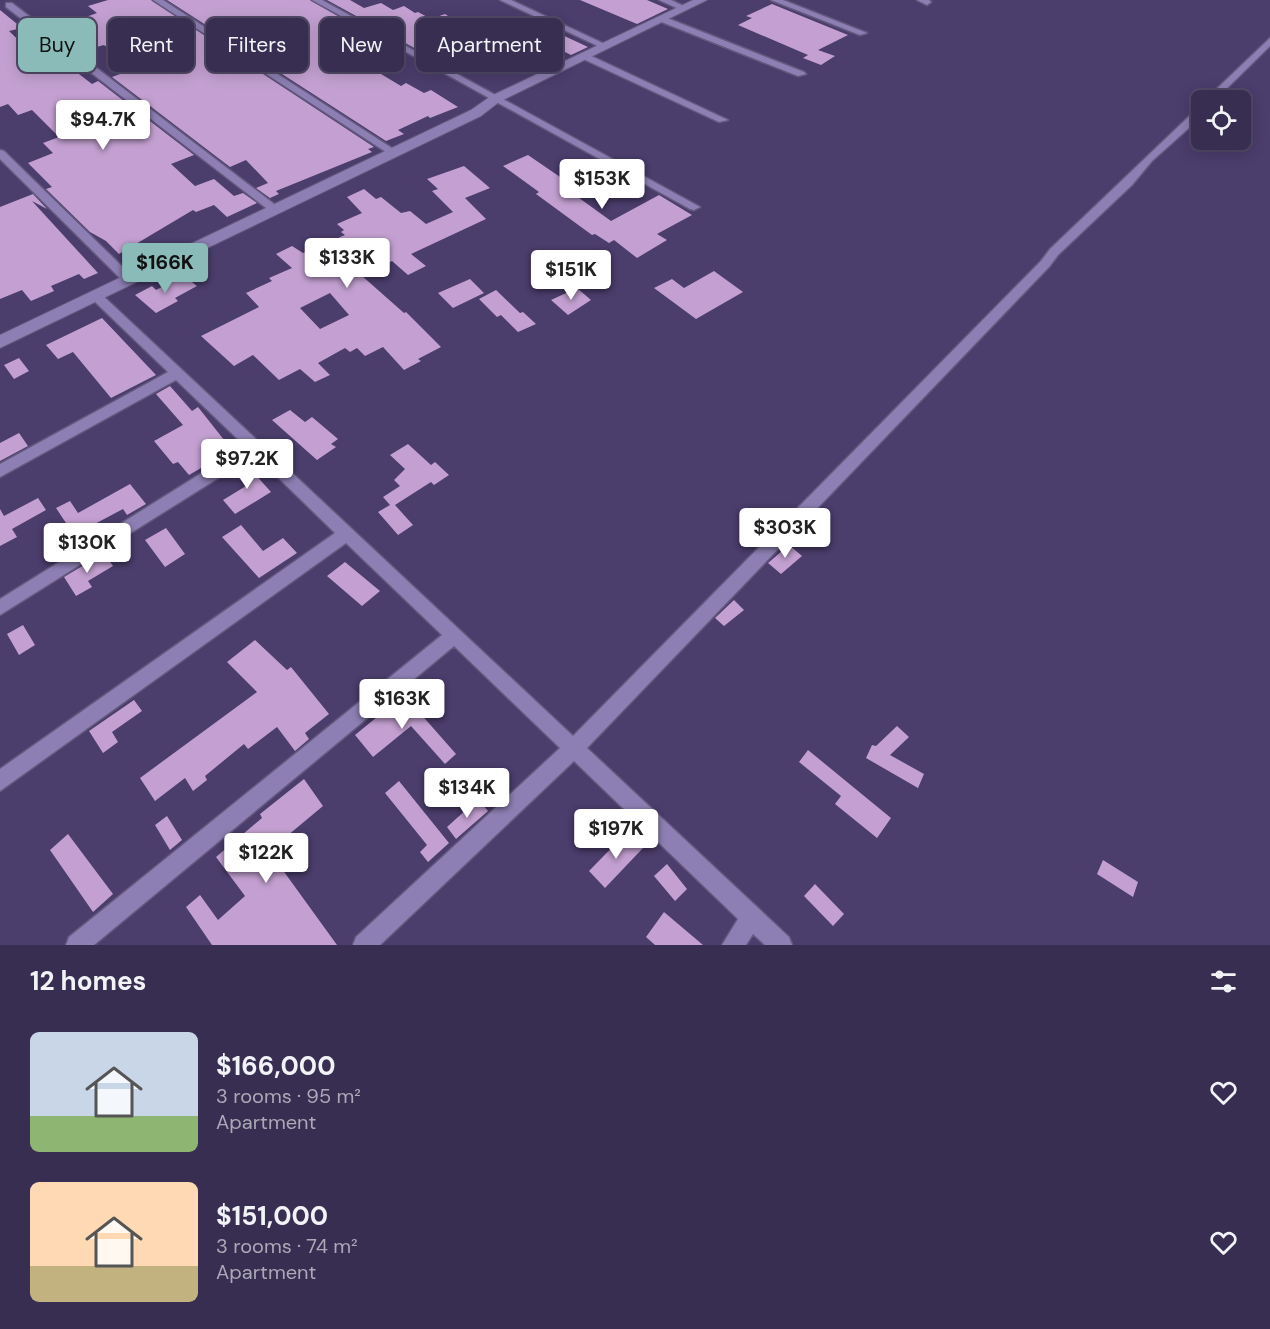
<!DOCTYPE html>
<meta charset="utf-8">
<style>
:root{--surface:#382e51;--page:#433a5b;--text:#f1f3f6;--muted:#aba8b7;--line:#524a68;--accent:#8bbbb9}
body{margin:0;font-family:"DM Sans",sans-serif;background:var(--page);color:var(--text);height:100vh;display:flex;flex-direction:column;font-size:22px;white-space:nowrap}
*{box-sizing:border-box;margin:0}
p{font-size:20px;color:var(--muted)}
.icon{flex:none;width:33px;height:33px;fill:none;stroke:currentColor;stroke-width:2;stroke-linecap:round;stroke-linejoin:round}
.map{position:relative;height:945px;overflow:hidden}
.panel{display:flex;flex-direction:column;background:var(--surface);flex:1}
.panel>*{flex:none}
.hud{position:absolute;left:18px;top:18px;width:600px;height:54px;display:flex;gap:12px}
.fabs{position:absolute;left:1191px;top:90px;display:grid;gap:12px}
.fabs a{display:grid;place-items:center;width:60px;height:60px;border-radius:9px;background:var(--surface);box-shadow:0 3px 15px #0003,0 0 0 2px var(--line);font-size:30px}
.price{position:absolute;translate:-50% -51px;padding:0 14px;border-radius:6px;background:#fff;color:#222;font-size:20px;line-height:39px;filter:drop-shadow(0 2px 3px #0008)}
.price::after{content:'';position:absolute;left:50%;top:36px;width:18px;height:14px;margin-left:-9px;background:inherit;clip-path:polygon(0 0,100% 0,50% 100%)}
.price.active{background:var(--accent);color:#111}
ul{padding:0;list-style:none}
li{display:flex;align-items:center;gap:18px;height:150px;padding:0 30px}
li span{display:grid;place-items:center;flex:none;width:168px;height:120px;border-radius:9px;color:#555}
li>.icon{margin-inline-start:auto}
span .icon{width:72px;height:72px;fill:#fffc;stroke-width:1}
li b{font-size:26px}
h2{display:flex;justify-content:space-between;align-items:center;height:72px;padding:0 30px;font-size:26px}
.chip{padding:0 21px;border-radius:9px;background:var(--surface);box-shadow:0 3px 15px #0003,0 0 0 2px var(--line);font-size:21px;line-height:54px}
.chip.active{background:var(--accent);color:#111}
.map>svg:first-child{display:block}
</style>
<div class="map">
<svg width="1270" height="945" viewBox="0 0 1270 945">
<rect width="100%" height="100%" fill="#4b3d6c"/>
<!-- building -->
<path fill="#c3a0d1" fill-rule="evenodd" d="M108 0H151L374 147 368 149 372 152 276 191 279 194 270 198 256 188 268 183 246 160 230 167 112 77 136 68 104 45 82 51 56 32 91 21 86 17 97 13 88 6Z
M167 0H310L406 55 371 68 401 86 406 83 424 93 431 90 458 107 430 118 428 116 398 130 404 134 386 141Z
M327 0H350L364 8 381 3 393 10 404 6 415 13 418 12 431 19 445 14 480 37 528 19 588 47 571 55 555 47 518 64 506 57 465 73 421 49 418 50Z
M580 0H647L668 9 637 24Z
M772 4 794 13 848 35 818 50 835 56 821 65 803 58 808 55 738 25 752 18 746 16Z
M0 10 22 28 9 31 35 56 49 51 92 84 98 81 194 155 171 164 195 186 214 179 234 196 243 193 257 203 227 217 214 205 196 212 193 210 119 254 106 241 90 232 46 189 52 187 28 163 53 153 43 143 59 137 32 110 18 115 8 104 0 107Z
M528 155 582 192 575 195 611 221 659 195 692 215 657 234 667 240 637 258 614 240 609 243 595 234 592 235 536 194 539 192 503 166Z
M464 166 490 188 465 198 486 219 411 254 426 266 408 275 392 261 361 275 404 313 406 312 441 347 418 359 421 361 404 370 383 347 365 356 357 348 350 352 345 348 318 363 330 375 315 382 300 369 279 380 253 355 234 366 201 336 259 307 246 293 272 281 269 278 292 268 276 254 292 246 303 253 345 235 341 232 344 230 337 224 362 213 347 197 364 189 376 199 381 197 401 213 410 211 426 224 453 212 432 191 438 189 427 179ZM330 293 349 315 320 329 300 308Z
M33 194 47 209 32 201 98 273 84 279 79 274 51 286 54 291 31 301 22 290 0 299V207Z
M714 271 743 292 696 319 654 288 672 279 684 288Z
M184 276 197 286 175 298 178 301 156 313 135 295 152 286 156 290Z
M470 279 484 293 453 308 438 293Z
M577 288 591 300 568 315 551 300Z
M496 290 520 313 523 312 536 324 518 332 501 315 497 317 479 299Z
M102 318 156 375 111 398 73 352 58 359 46 345Z
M19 358 29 371 14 379 4 365Z
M170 386 192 411 198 407 232 450 189 475 178 462 173 464 154 441 183 425 156 394Z
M290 410 305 422 312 417 338 439 331 444 336 447 317 460 272 420Z
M19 433 28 446 0 461V443Z
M408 444 431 465 435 462 449 475 434 485 431 482 395 505 413 525 398 535 378 512 390 505 383 497 400 486 394 480 405 469 390 455Z
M246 464 271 492 235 514 223 500 246 486 233 471Z
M130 484 146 504 127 515 123 509 74 535 56 508 70 501 78 513Z
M38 498 46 510 12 529 17 537 0 546V509L4 516Z
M241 525 263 551 283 538 297 553 259 578 222 537Z
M166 528 185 554 165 567 145 540Z
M789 545 802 556 781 574 768 563Z
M104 553 113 566 88 581 92 587 76 596 64 577Z
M345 562 380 591 362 606 327 576Z
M734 600 744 610 724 626 715 618Z
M23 625 35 645 19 655 7 634Z
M255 640 287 670 291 667 329 714 305 733 309 739 295 751 277 727 248 749 244 744 205 776 207 780 193 791 185 778 155 801 140 778 257 692 227 662Z
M404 695 456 754 445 764 411 726 373 757 355 735Z
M134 700 142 711 112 732 118 742 103 753 89 731Z
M897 726 909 737 890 755 924 774 918 788 866 758 872 745 876 746Z
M808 750 891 818 877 838 835 804 841 796 799 762Z
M304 779 323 806 269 851 337 945H212L186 907 200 895 218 920 245 896 216 857 262 818 260 814Z
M399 781 449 843 428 862 420 852 427 845 385 793Z
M478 799 488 811 456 839 447 827Z
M167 816 182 840 170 850 155 825Z
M628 831 643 848 605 888 589 871Z
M68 834 113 894 93 912 50 850Z
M1103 860 1138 882 1133 897 1097 874Z
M667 864 687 889 675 901 654 876Z
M815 884 844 914 833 926 804 896Z
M664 912 703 945H655L646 937Z"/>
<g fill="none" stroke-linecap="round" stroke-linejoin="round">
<defs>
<path id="minor" d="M153 0H163L398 152 389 154Z
M312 0H322L700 207 694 210 690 209Z
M500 0H511L609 46 602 48Z
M659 0H671L688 8 681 10Z
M771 0H783L867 33 860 35Z
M917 0H929L931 2 927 5Z
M6 3H12L278 207V211H270L6 7Z
M662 16 804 72 806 74 798 76 659 21 658 19Z
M1270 38V46L1215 100H1205Z
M581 54H587L728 120 719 122 581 58Z
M1202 104V115L1199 119 1152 161 1132 185 1058 255 1049 267 587 748 789 937 792 945H765L753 934 746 945H722L738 919 574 761 380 945H353L356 937 560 748 454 646 94 945H66L69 937 442 635 346 543 0 791V769L335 533 255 455 0 615V599L245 446 176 380 0 477V464L168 372 92 299 90 296 92 293H100L573 736 1041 261 1050 249Z
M0 150 4 151 133 277V283H125L0 159Z"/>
<path id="tertiary" d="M693 0H707L499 102 481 116 0 348V335L471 110 491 96Z"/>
</defs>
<!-- minor casing -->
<use href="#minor" stroke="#63587d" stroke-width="3"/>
<!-- tertiary casing -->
<use href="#tertiary" stroke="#63587d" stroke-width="2"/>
<!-- minor -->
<use href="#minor" fill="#8d7fb3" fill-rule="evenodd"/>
<!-- tertiary -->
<use href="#tertiary" fill="#8d7fb3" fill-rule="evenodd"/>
</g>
</svg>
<div class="fabs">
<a><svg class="icon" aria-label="locate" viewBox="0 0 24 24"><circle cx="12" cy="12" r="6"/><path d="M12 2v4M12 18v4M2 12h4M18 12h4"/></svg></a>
</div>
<b class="price" style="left:103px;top:151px">$94.7K</b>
<b class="price" style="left:602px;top:210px">$153K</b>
<b class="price" style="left:347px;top:289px">$133K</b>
<b class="price active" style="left:165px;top:294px">$166K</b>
<b class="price" style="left:571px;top:301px">$151K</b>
<b class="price" style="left:247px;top:490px">$97.2K</b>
<b class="price" style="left:785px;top:559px">$303K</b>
<b class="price" style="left:87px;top:574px">$130K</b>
<b class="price" style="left:402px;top:730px">$163K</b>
<b class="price" style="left:467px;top:819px">$134K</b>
<b class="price" style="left:616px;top:860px">$197K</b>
<b class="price" style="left:266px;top:884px">$122K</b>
<div class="hud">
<a class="chip active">Buy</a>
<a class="chip">Rent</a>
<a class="chip">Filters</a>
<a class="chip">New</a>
<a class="chip">Apartment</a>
</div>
</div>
<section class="panel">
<h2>12 homes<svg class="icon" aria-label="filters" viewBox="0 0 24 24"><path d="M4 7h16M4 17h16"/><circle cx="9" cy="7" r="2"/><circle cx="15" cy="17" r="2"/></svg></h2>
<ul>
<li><span style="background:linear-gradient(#c9d6e8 70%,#8fb573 0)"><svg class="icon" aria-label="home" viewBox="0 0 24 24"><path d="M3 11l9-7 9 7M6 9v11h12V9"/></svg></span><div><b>$166,000</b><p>3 rooms · 95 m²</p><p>Apartment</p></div><svg class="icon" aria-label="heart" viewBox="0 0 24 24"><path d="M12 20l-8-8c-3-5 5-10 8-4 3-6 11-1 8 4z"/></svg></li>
<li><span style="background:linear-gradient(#ffd9b3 70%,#c2b280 0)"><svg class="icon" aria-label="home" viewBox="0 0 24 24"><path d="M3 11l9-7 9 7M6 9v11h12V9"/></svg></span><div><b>$151,000</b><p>3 rooms · 74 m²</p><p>Apartment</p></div><svg class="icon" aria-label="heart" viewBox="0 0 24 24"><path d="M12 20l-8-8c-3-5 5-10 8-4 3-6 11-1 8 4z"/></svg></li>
</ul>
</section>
